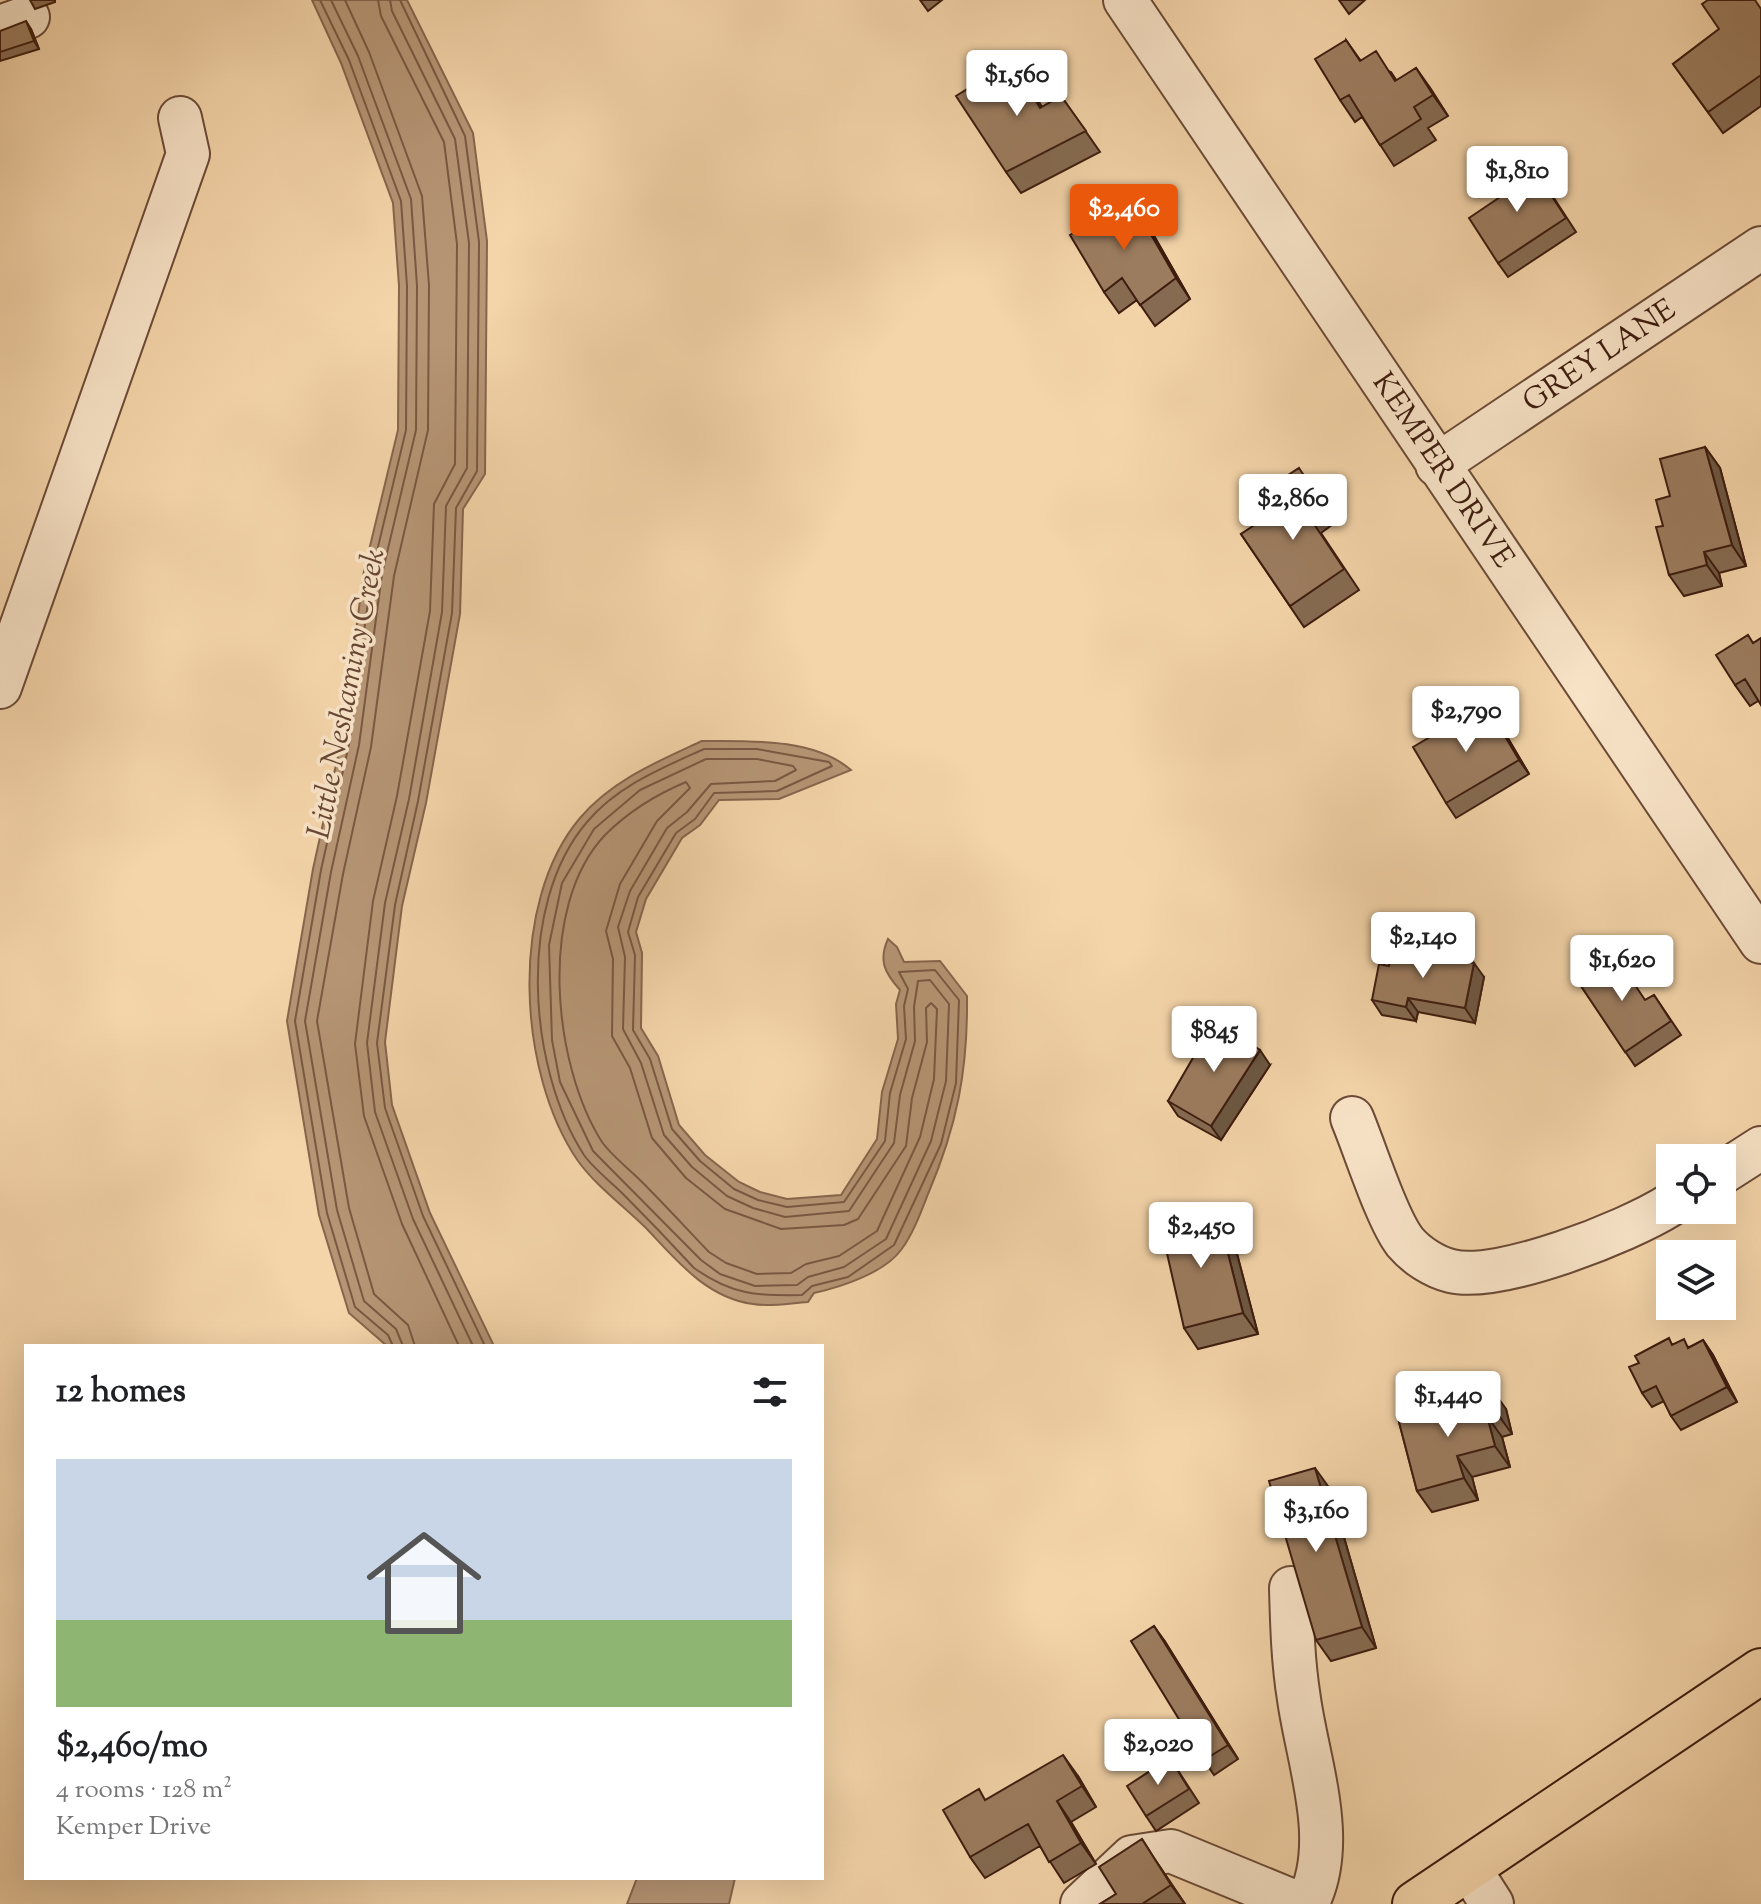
<!DOCTYPE html>
<meta charset="utf-8">
<style>
:root{--surface:#fff;--page:#f6f6f6;--text:#202124;--muted:#757577;--accent:#ea580c}
body{margin:0;font-family:"Sorts Mill Goudy",serif;background:var(--page);color:var(--text);height:100vh;display:flex;flex-direction:column;font-size:30px;white-space:nowrap}
*{box-sizing:border-box;margin:0}
p{font-size:26px;color:var(--muted)}
.icon{flex:none;width:44px;height:44px;fill:none;stroke:currentColor;stroke-width:2;stroke-linecap:round;stroke-linejoin:round}
.map{position:relative;flex:1;overflow:hidden}
.panel{position:absolute;left:24px;top:1344px;width:800px;height:536px;display:flex;flex-direction:column;background:var(--surface);border-radius:0px;box-shadow:0 8px 32px #0002}
.panel>*{flex:none}
.fabs{position:absolute;left:1656px;top:1144px;display:grid;gap:16px}
.fabs a{display:grid;place-items:center;width:80px;height:80px;border-radius:0px;background:var(--surface);box-shadow:0 8px 32px #0002;font-size:40px}
.price{position:absolute;translate:-50% -68px;padding:0 18px;border-radius:8px;background:#fff;color:#222;font-size:26px;line-height:52px;filter:drop-shadow(0 2px 4px #0008)}
.price::after{content:'';position:absolute;left:50%;top:48px;width:24px;height:18px;margin-left:-12px;background:inherit;clip-path:polygon(0 0,100% 0,50% 100%)}
.price.selected{background:var(--accent);color:#fff}
ul{padding:0;list-style:none}
li{display:grid;align-content:center;gap:16px;height:424px;padding:0 32px}
li span{display:grid;place-items:center;height:248px;border-radius:0px;color:#555}
li>.icon{margin-inline-start:auto}
span .icon{width:144px;height:144px;fill:#fffc;stroke-width:1}
li b{font-size:34px}
h2{display:flex;justify-content:space-between;align-items:center;height:96px;padding:0 32px;font-size:34px}
.map>svg:first-child{display:block}
</style>
<div class="map">
<svg width="1761" height="1904" viewBox="0 0 1761 1904">
<rect width="100%" height="100%" fill="#f4d4a9"/>
<filter id="stains"><feTurbulence type="fractalNoise" baseFrequency=".0025" numOctaves="4"/><feColorMatrix values="0 0 0 0 .2 0 0 0 0 .09 0 0 0 0 .02 0 0 0 .5 -.17"/></filter>
<radialGradient id="worn" r=".72"><stop offset=".6" stop-color="#630" stop-opacity="0"/><stop offset="1" stop-color="#630" stop-opacity=".3"/></radialGradient>
<!-- water -->
<path fill="#b69575" stroke="#86654c" stroke-width="2" d="M312 0H407L473 133 487 241 485 474 463 509 460 614 426 803 402 906 385 1042 392 1105 430 1213 494 1346H387L349 1313 319 1215 287 1021 313 869 341 742 364 571 398 430 399 286 393 203 341 63Z
M702 741C750 741 814 738 851 770L779 799 719 800 700 825 682 838 646 899 636 932 642 953 641 1028 658 1056 679 1125 705 1155 739 1182 760 1192 787 1199 841 1195 877 1139 882 1092 898 1039 896 1004 900 990C885 973 878 961 888 939L897 947 904 962 940 961 967 996C968 1070 957 1126 928 1194 921 1212 913 1234 901 1250 884 1273 841 1287 814 1293L808 1302C790 1303 770 1307 753 1304 707 1298 677 1261 647 1229 625 1207 596 1186 578 1161 517 1072 509 902 580 818 612 780 659 761 702 741Z
M637 1878H735L729 1904H627Z"/>
<g fill="none" stroke-linecap="round" stroke-linejoin="round">
<!-- shore -->
<path stroke="#7a5842" stroke-width="2" d="M320 0 349 60 401 201 407 286 406 430 372 572 349 744 321 870 295 1021 327 1213 355 1307 388 1335 393 1346
M331 0 358 56 411 199 417 286 416 430 382 574 359 745 331 872 305 1021 337 1210 364 1301 396 1329 403 1346
M345 0 369 52 422 196 429 285 428 430 394 576 371 747 343 874 317 1021 349 1208 374 1294 408 1325 415 1346
M378 0 381 16 444 142 457 244 455 464 434 504 430 611 397 796 373 901 355 1044 364 1116 402 1224 459 1346
M390 0 392 11 455 139 469 243 467 468 446 506 442 612 409 799 385 903 367 1043 375 1112 413 1219 473 1346
M400 0 465 136 479 242 477 471 456 508 452 613 418 801 395 905 377 1043 385 1108 423 1216 485 1346
M704 749H757L829 762 832 766 777 791 714 793 695 819 676 833 638 897 628 932 635 955 633 1030 650 1059 672 1129 700 1161 734 1189 758 1200 787 1207 844 1202 885 1141 890 1093 906 1039 904 1006 908 989 899 972 935 970 959 1000 956 1083 941 1144 894 1245 848 1277 812 1286 802 1295C757 1296 732 1295 694 1268 671 1243 647 1218 623 1194 611 1182 594 1169 584 1155 528 1068 516 905 587 822 617 786 662 768 704 749Z
M706 759H757L793 766 796 770 775 781 711 784 687 812 667 828 630 891 618 927 625 957 623 1029 641 1063 664 1135 692 1167 727 1196 753 1208 785 1217 849 1211 894 1143 900 1095 915 1041 914 1007 918 981 930 980 949 1004 946 1081 931 1141 886 1239 844 1267 808 1277 797 1285 755 1286 720 1274 701 1260 593 1151 560 1082 552 1040 549 945 562 883 594 829 640 790Z
M686 782 690 788 657 821 620 884 606 931 613 959 612 1036 630 1068 652 1138 686 1178 725 1209 781 1229 844 1225 858 1219 906 1146 912 1098 927 1042 926 1008 931 1003 937 1009 934 1079 920 1137 877 1231 839 1256 806 1264 791 1273 757 1274 726 1263 709 1252C686 1228 664 1204 641 1181 629 1169 612 1156 602 1142 553 1065 537 907 605 835 629 811 655 795 686 782Z"/>
<defs>
<path id="minor" d="M1125 0 1761 942
M0 27 28 17
M1437 465 1761 248
M0 687 188 154 180 118
M1352 1118C1365 1149 1387 1219 1405 1242 1416 1255 1434 1267 1451 1271 1499 1283 1627 1232 1670 1205
M1722 1173 1761 1148
M1291 1588C1292 1625 1293 1662 1299 1699 1308 1763 1339 1843 1307 1904
M1469 1868 1492 1904
M1082 1904 1132 1857 1171 1851 1300 1904"/>
<path id="major" d="M1415 1904 1761 1671"/>
</defs>
<!-- minor casing -->
<use href="#minor" stroke="#6b4a36" stroke-width="46"/>
<!-- major casing -->
<use href="#major" stroke="#3d1c0f" stroke-width="48"/>
<!-- minor -->
<use href="#minor" stroke="#f8e3c7" stroke-width="42"/>
<!-- major -->
<use href="#major" stroke="#f4d4a9" stroke-width="44"/>
</g>
<!-- wall -->
<path fill="#866b52" stroke="#3d1c0f" stroke-width="2" d="M30 0H55V2L35 9Z
M920 0H942L928 11Z
M1339 0H1365L1349 14Z
M1761 9V106L1723 133 1673 64 1719 29Z
M31 29 39 49 0 61V31Z
M1346 40 1361 61 1391 72 1397 81 1416 68 1448 116 1428 128 1436 140 1394 166 1362 117 1355 122 1340 100Z
M1012 61 1027 82 1042 107 1061 96 1100 152 1021 193 1006 172Z
M1523 181 1546 186 1576 232 1508 277 1498 263Z
M1130 198 1145 220 1190 299 1155 326 1137 300 1119 313 1104 292Z
M1705 447 1720 468 1746 566 1719 573 1722 586 1684 596 1669 575 1663 526 1670 496Z
M1314 489 1336 522 1321 533 1359 590 1304 627 1241 534Z
M1748 635 1758 701 1750 706 1735 685Z
M1486 704 1496 718 1529 774 1456 818 1446 803Z
M1484 977 1475 1023 1418 1012 1416 1021 1382 1015 1372 1000Z
M1575 977 1645 1000 1654 995 1681 1035 1635 1066Z
M1270 1065 1221 1140 1178 1116 1168 1101Z
M1231 1231 1258 1334 1198 1349 1184 1328Z
M1703 1340 1713 1355 1737 1402 1681 1430 1671 1416 1664 1401 1652 1407 1642 1393 1673 1344 1690 1347Z
M1506 1409 1512 1434 1502 1437 1510 1467 1472 1477 1478 1500 1432 1512 1417 1491 1399 1422Z
M1330 1489 1376 1648 1331 1661 1316 1640Z
M1164 1640 1238 1759 1214 1775 1204 1760Z
M1170 1758 1199 1803 1156 1831 1146 1816Z
M1078 1776 1096 1807 1071 1822 1096 1864 1064 1883 1040 1846 985 1878 970 1857 986 1800Z
M1156 1861 1185 1904H1100L1116 1894Z"/>
<!-- shaded-wall -->
<path fill="#6d5742" stroke="#3d1c0f" stroke-width="2" d="M26 21 31 29 39 49 34 41Z
M1012 61 1027 82 1055 130 1040 108Z
M1416 68 1431 89 1448 116 1433 95Z
M1130 198 1145 220 1190 299 1176 278Z
M1705 447 1720 468 1746 566 1732 545Z
M1704 552 1719 573 1722 586 1707 565Z
M1486 704 1496 718 1529 774 1519 760Z
M1474 963 1484 977 1475 1023 1465 1008Z
M1408 998 1418 1012 1416 1021 1406 1007Z
M1260 1050 1270 1065 1221 1140 1211 1126Z
M1217 1210 1231 1231 1258 1334 1243 1313Z
M1703 1340 1713 1355 1737 1402 1727 1387Z
M1491 1388 1506 1409 1512 1434 1497 1413Z
M1487 1416 1502 1437 1510 1467 1495 1446Z
M1457 1456 1472 1477 1478 1500 1464 1478Z
M1315 1468 1330 1489 1376 1648 1362 1627Z
M1154 1626 1164 1640 1238 1759 1228 1745Z
M1063 1755 1078 1776 1096 1807 1082 1786Z
M1057 1801 1071 1822 1096 1864 1081 1843Z
M1142 1839 1156 1861 1185 1904 1171 1885Z"/>
<!-- building -->
<path fill="#9c7c5f" stroke="#3d1c0f" stroke-width="2" d="M1708 0H1755L1761 9V75L1708 112 1673 64 1719 29 1702 4Z
M26 21 34 41 0 52V31Z
M1346 40 1360 61 1376 51 1395 81 1416 68 1433 95 1414 107 1421 119 1380 145 1349 95 1340 100 1315 59Z
M1012 61 1040 108 1061 96 1086 131 1006 172 956 96Z
M1513 167 1523 181 1536 172 1566 218 1498 263 1469 218 1503 195 1493 180Z
M1130 198 1176 278 1140 305 1122 278 1104 292 1070 235Z
M1705 447 1732 545 1704 552 1707 565 1669 575 1656 527 1663 526 1656 500 1670 496 1660 459Z
M1299 468 1321 501 1306 512 1344 569 1290 606 1241 534 1283 506 1270 487Z
M1748 635 1753 643 1761 638V705L1745 679 1735 685 1716 655Z
M1486 704 1519 760 1446 803 1413 747Z
M1393 948 1474 963 1465 1008 1408 998 1406 1007 1372 1000 1379 964 1389 966Z
M1613 952 1645 1000 1654 995 1671 1021 1625 1052 1575 977Z
M1215 1020 1260 1050 1211 1126 1168 1101Z
M1217 1210 1243 1313 1184 1328 1161 1227Z
M1669 1338 1672 1345 1684 1339 1688 1348 1703 1340 1727 1387 1671 1416 1656 1386 1642 1393 1629 1367 1639 1363 1635 1356Z
M1491 1388 1497 1413 1487 1416 1495 1446 1457 1456 1464 1478 1417 1491 1399 1422 1458 1407 1456 1398Z
M1315 1468 1362 1627 1316 1640 1269 1481Z
M1154 1626 1228 1745 1204 1760 1131 1641Z
M1063 1755 1082 1786 1057 1801 1081 1843 1049 1862 1028 1824 970 1857 943 1810 979 1789 985 1800Z
M1170 1758 1189 1789 1146 1816 1127 1786Z
M1142 1839 1171 1885 1142 1904H1100L1116 1894 1099 1867Z"/>
<g text-anchor="middle" dominant-baseline="central" stroke-width="7" stroke-linejoin="round" paint-order="stroke">
<!-- street labels -->
<g font-size="30" fill="#3d1c0f" stroke="#f8e3c7">
<text transform="translate(1600 357) rotate(-34)">GREY LANE</text>
<text transform="translate(1442 471) rotate(56)">KEMPER DRIVE</text>
</g>
<!-- water labels -->
<g font-size="32" font-style="italic" fill="#674633" stroke="#f8e3c7">
<text transform="translate(348 694) rotate(-79)">Little Neshaminy Creek</text>
</g>
</g>
<rect width="100%" height="100%" filter="url(#stains)"/>
<rect width="100%" height="100%" fill="url(#worn)"/>
</svg>
<div class="fabs">
<a><svg class="icon" aria-label="locate" viewBox="0 0 24 24"><circle cx="12" cy="12" r="6"/><path d="M12 2v4M12 18v4M2 12h4M18 12h4"/></svg></a>
<a><svg class="icon" aria-label="layers" viewBox="0 0 24 24"><path d="M12 4l9 5-9 5-9-5zM3 14l9 5 9-5"/></svg></a>
</div>
<b class="price" style="left:1017px;top:118px">$1,560</b>
<b class="price" style="left:1517px;top:214px">$1,810</b>
<b class="price selected" style="left:1124px;top:252px">$2,460</b>
<b class="price" style="left:1293px;top:542px">$2,860</b>
<b class="price" style="left:1466px;top:754px">$2,790</b>
<b class="price" style="left:1423px;top:980px">$2,140</b>
<b class="price" style="left:1622px;top:1003px">$1,620</b>
<b class="price" style="left:1214px;top:1074px">$845</b>
<b class="price" style="left:1201px;top:1270px">$2,450</b>
<b class="price" style="left:1448px;top:1439px">$1,440</b>
<b class="price" style="left:1316px;top:1554px">$3,160</b>
<b class="price" style="left:1158px;top:1787px">$2,020</b>
<section class="panel">
<h2>12 homes<svg class="icon" aria-label="filters" viewBox="0 0 24 24"><path d="M4 7h16M4 17h16"/><circle cx="9" cy="7" r="2"/><circle cx="15" cy="17" r="2"/></svg></h2>
<ul>
<li><span style="background:linear-gradient(#c9d6e8 65%,#8fb573 0)"><svg class="icon" aria-label="home" viewBox="0 0 24 24"><path d="M3 11l9-7 9 7M6 9v11h12V9"/></svg></span><div><b>$2,460/mo</b><p>4 rooms · 128 m²</p><p>Kemper Drive</p></div></li>
</ul>
</section>
</div>
